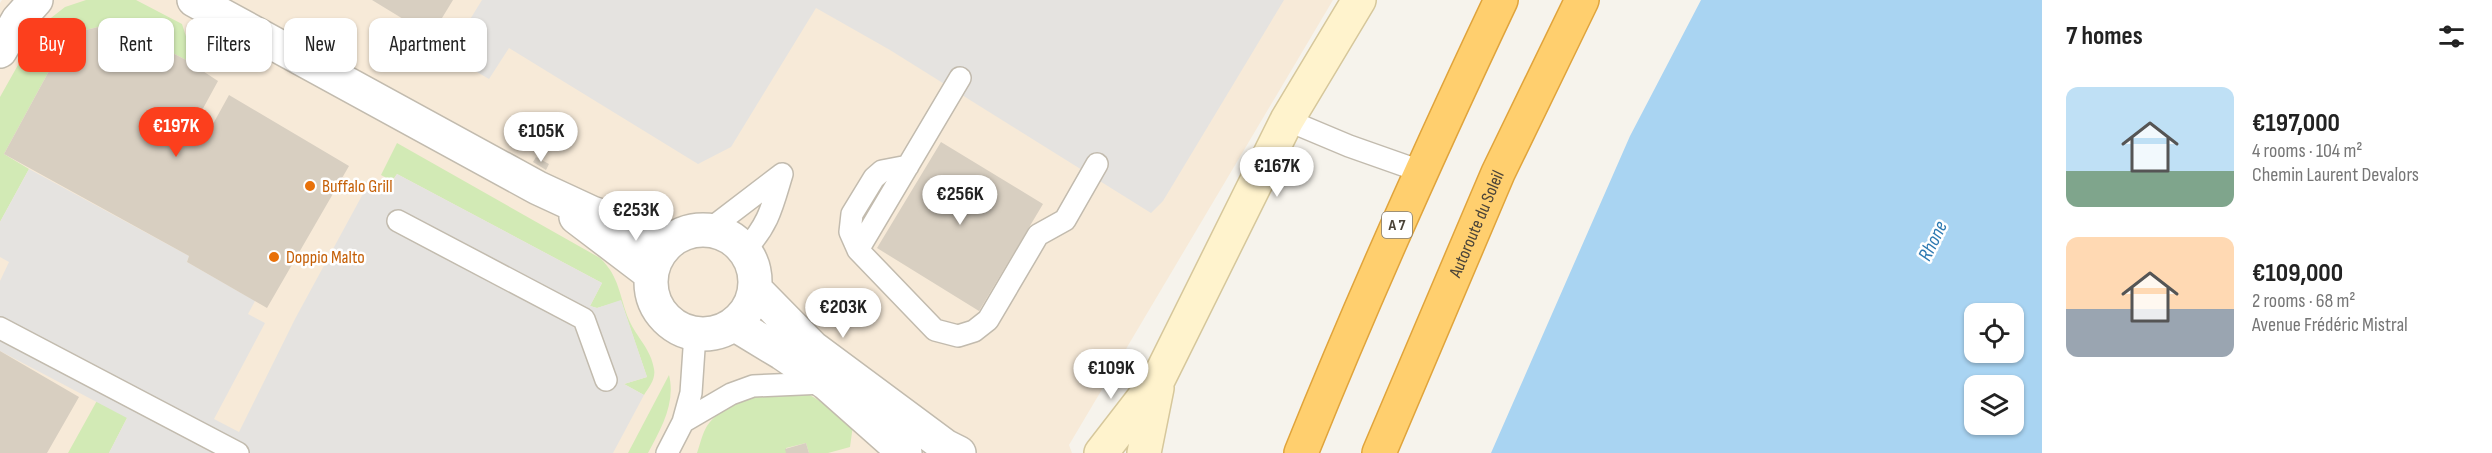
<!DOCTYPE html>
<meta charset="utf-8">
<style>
:root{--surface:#fff;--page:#f2f2f2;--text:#222;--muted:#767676;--accent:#fc3f1d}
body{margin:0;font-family:"Sofia Sans Condensed",sans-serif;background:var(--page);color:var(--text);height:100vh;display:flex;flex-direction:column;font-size:22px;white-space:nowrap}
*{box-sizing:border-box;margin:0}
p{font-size:20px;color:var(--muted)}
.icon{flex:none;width:33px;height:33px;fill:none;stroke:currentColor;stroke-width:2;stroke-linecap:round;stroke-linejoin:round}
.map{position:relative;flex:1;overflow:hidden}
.side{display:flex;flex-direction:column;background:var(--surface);width:450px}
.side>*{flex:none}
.guide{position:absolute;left:18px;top:18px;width:570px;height:54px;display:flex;gap:12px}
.tools{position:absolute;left:1964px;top:303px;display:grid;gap:12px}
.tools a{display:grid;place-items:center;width:60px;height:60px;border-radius:12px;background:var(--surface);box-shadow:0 2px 4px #0004;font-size:30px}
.price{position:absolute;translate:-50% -51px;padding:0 14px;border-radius:21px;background:#fff;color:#222;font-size:20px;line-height:39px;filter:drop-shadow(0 2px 3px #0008)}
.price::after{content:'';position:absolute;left:50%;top:36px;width:18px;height:14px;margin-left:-9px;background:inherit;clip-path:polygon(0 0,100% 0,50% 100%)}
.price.on{background:var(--accent);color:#fff}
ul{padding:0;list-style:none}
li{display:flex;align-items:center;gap:18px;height:150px;padding:0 24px}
li span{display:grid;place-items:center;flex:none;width:168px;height:120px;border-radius:12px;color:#555}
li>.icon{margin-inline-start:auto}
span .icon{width:72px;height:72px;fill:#fffc;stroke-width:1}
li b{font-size:26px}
h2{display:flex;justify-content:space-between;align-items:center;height:72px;padding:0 24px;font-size:26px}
.tag{padding:0 21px;border-radius:12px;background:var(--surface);box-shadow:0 2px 4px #0004;font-size:21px;line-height:54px}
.tag.on{background:var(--accent);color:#fff}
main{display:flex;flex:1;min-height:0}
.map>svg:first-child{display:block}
</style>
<main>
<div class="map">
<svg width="2042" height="453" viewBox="0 0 2042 453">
<rect width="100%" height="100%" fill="#f6f3ec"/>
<!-- commercial -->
<path fill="#f7ead8" d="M2 0H1333L1069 445 1072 453H0V3Z"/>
<!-- green -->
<path fill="#d2eab5" d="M86 0H136L182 24 191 52 186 60 115 23 69 34 4 154 29 169 0 222V97L32 40 47 21 65 7Z
M397 143 600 258C620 277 619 296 629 320 637 338 651 349 654 369 656 379 649 387 644 395L624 384 647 377 621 301 597 308 590 306 602 283 397 174 392 181 381 175Z
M669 375C676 403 661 429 648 453H628Z
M773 391 805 392 836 411 853 425 850 447 828 453H809L806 443 786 448V453H697C700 445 702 434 707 426 721 405 750 397 773 391Z
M99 397 149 424 127 418 109 453H68Z"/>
<!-- parking -->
<path fill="#e5e3e0" d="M482 0H1284L1163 201 1151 213 890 50 816 8 731 147 698 164 509 48 489 79 448 55Z
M29 169 189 256 187 262 255 301 248 314 265 323 214 419 239 432 295 319 371 179 388 189 397 174 602 283 590 306 597 308 621 300 647 377 624 384 644 395 613 453H109L127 418 0 351V281L9 262 0 257V222Z"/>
<!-- water -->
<path fill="#a9d4f2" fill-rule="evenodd" d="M1701 0H2042V453H1491L1630 136ZM1974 314H2013V352H1974ZM1974 386H2013V424H1974Z"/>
<!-- building -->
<path fill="#d8cfc1" d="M372 0H453L431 36Z
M115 23 186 60 218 81 194 125 208 133 229 95 349 166 267 308 187 262 189 256 4 154 69 34Z
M941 142 1043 204 979 311 877 248Z
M536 157 549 164 546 170 533 162Z
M0 351 79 397 47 453H0Z
M806 443 809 453H786L785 449Z"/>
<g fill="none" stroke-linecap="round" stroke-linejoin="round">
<defs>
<path id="service" d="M960 78 858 250 935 330 958 336 974 331 988 320 1038 235 1065 220 1097 164
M1287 120 1349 146 1420 171
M398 221 584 319 606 380
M710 229 782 174
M745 250C769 224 772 207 782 174
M858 250 850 232 852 214 874 178 882 171 908 166
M0 328 238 453
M683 422 731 394 753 386 824 383
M667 453 683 422 691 393 695 334"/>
<path id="minor" d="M194 0 538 188 592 213 671 239
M0 51 18 20 36 0
M576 217 651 274
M651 282a52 52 0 1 1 104 0a52 52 0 1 1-104 0Z
M755 289 813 348 945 446 959 453
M734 324 782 353 826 383 905 453"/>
<path id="secondary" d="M1101 453 1159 378 1287 120 1359 0
M1144 453 1157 388"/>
<g id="motorway">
<path d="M1301 453C1363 299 1430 150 1501 0"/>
<path id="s1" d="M1379 453 1498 173 1582 0"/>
</g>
</defs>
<!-- service casing -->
<use href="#service" stroke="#c2bbae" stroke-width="24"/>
<!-- minor casing -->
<use href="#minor" stroke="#c2bbae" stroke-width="36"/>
<!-- secondary casing -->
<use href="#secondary" stroke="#d6c79b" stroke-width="36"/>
<!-- motorway casing -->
<use href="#motorway" stroke="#e0a43c" stroke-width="36"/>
<!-- service -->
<use href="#service" stroke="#fff" stroke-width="21"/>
<!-- minor -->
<use href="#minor" stroke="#fff" stroke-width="33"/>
<!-- secondary -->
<use href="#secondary" stroke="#fff3cd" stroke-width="33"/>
<!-- motorway -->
<use href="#motorway" stroke="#ffcf6e" stroke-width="33"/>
</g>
<!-- markers -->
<g fill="#e8710a" stroke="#fff" stroke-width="2">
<circle cx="310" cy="186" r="6"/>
<circle cx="274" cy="257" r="6"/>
</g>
<g text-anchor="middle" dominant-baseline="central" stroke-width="5" stroke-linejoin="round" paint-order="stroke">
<!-- shield labels -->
<rect fill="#fff" stroke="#817c74" stroke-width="1.5" x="1382" y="212" width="30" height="26" rx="4.5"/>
<g font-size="16" font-weight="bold" fill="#4b4439">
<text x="1397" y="225">A 7</text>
</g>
<!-- food labels -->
<g font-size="18" fill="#c56008" stroke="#fff" text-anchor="start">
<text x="322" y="186">Buffalo Grill</text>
<text x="286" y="257">Doppio Malto</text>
</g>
<!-- street labels -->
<g font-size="18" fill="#4b4439" stroke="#fff">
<text stroke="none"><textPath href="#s1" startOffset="249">Autoroute du Soleil</textPath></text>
</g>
<!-- water labels -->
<g font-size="20" font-style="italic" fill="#2e7ab2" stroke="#fff">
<text transform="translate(1933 241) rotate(-64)">Rhone</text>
</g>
</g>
</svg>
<div class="tools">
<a><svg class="icon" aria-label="locate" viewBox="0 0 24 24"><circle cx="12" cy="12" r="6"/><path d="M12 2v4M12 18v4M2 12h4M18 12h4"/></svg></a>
<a><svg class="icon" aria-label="layers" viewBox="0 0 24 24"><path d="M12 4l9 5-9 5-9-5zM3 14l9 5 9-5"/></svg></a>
</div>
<b class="price on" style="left:176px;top:158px">€197K</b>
<b class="price" style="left:541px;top:163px">€105K</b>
<b class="price" style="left:1277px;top:198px">€167K</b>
<b class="price" style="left:960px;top:226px">€256K</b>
<b class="price" style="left:636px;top:242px">€253K</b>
<b class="price" style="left:843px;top:339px">€203K</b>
<b class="price" style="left:1111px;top:400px">€109K</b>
<div class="guide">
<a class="tag on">Buy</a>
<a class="tag">Rent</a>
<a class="tag">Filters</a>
<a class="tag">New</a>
<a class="tag">Apartment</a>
</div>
</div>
<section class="side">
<h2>7 homes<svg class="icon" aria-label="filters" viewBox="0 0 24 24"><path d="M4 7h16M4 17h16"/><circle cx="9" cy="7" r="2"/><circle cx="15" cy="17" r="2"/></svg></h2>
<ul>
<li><span style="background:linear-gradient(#bfe0f5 70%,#7fa58c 0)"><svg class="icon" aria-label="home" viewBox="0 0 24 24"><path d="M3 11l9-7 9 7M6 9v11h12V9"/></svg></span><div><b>€197,000</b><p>4 rooms · 104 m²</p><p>Chemin Laurent Devalors</p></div></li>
<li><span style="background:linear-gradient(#ffd9b3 60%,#9aa5b1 0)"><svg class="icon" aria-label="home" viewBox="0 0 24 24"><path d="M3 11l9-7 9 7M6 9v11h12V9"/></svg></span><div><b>€109,000</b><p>2 rooms · 68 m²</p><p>Avenue Frédéric Mistral</p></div></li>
</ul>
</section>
</main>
